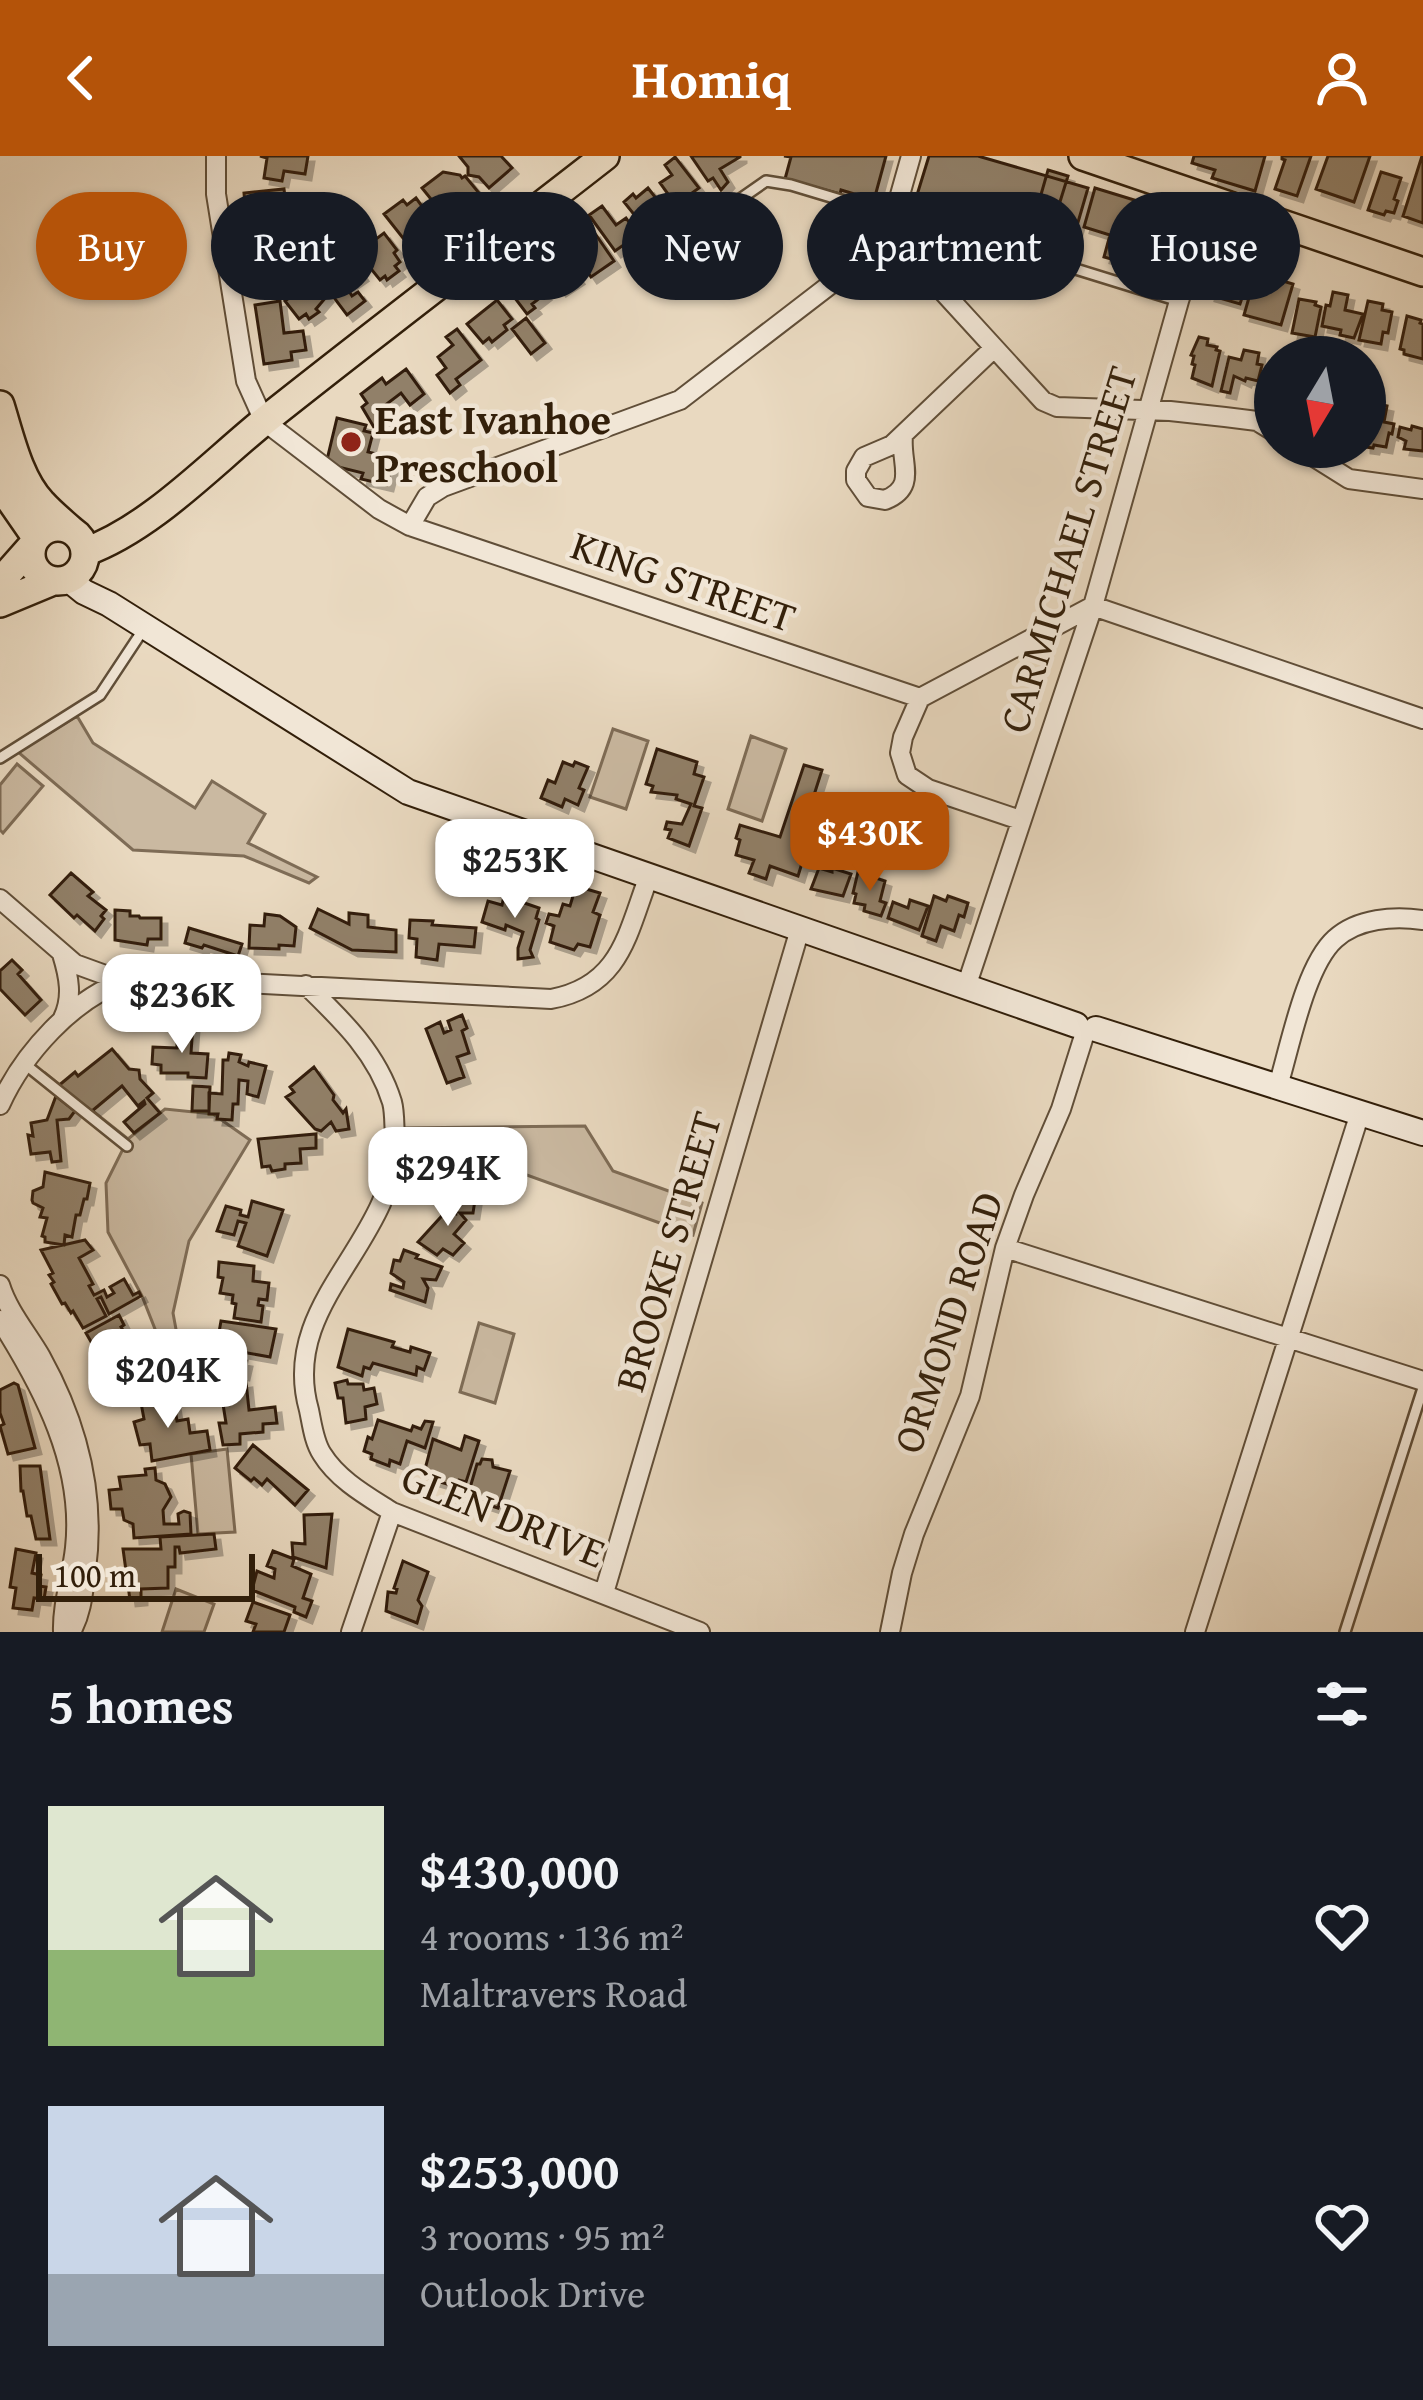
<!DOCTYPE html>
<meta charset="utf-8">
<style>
:root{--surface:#171b24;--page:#242831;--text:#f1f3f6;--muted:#9ea1a6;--accent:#b45309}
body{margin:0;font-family:"Gentium Book Plus",serif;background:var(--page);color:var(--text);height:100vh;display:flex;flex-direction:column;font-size:45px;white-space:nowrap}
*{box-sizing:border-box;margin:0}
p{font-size:39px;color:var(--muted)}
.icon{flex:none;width:66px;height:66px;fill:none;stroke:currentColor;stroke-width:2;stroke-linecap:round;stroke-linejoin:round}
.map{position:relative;height:1476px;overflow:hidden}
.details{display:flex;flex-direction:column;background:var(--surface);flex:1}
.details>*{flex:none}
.hud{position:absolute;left:36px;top:36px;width:1353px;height:108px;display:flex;gap:24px}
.needle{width:78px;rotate:190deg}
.buttons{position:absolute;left:1254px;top:180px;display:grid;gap:24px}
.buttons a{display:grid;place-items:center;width:132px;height:132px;border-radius:50%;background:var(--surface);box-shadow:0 3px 9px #0004;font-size:60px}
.scale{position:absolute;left:36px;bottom:30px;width:219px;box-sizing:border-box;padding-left:12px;border:6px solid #321f0a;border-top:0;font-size:33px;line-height:42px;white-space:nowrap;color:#321f0a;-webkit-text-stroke:9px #f1e6d6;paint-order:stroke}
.price{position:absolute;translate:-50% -102px;padding:0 27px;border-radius:24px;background:#fff;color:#222;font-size:39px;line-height:78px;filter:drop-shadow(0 3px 6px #0008)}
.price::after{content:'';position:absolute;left:50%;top:72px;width:36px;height:27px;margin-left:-18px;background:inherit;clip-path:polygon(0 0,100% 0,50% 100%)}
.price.on{background:var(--accent);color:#fff}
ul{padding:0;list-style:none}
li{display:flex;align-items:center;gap:36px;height:300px;padding:0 48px}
li span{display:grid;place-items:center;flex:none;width:336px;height:240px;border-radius:0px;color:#555}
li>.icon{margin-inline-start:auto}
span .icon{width:144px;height:144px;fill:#fffc;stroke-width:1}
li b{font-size:51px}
h2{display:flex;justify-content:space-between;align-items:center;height:144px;padding:0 48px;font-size:51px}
.chip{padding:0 42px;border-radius:54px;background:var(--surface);box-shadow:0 3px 9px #0004;font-size:42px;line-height:108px}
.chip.on{background:var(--accent);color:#fff}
header{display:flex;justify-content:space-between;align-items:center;height:156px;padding:0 48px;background:var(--accent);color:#fff;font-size:54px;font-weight:600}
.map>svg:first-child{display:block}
</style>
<header><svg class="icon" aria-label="back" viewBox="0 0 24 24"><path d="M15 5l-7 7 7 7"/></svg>Homiq<svg class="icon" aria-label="person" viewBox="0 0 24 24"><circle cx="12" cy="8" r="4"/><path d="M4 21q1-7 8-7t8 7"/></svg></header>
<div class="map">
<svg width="1423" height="1476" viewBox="0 0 1423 1476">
<defs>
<filter id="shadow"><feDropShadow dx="6" dy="6" stdDeviation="0" flood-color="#0004"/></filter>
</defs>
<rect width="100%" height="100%" fill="#e9d9c0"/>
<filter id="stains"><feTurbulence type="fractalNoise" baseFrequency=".00167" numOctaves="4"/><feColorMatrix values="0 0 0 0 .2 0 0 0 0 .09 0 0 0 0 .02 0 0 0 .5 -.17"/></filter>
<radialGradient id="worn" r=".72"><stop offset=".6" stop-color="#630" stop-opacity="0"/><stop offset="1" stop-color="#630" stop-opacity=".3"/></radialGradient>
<!-- green -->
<path fill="#cab9a1" stroke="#7e6c56" stroke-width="3" d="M77 560 93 587 195 652 212 625 265 658 248 687 317 721 309 727 244 700 133 694 18 596Z
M613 573 648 585 626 653 590 641Z
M751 580 786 593 762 665 728 653Z
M17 608 43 630 3 677 0 674V629Z
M45 917 128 983 165 953 213 958 250 984 189 1085 173 1157 187 1233 179 1234 142 1140 108 1076 106 1027 124 991 40 923Z
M585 970 613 1015 702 1047 693 1079 527 1019 392 1029 401 972Z
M479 1167 514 1178 495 1247 460 1236Z
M227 1293 235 1376 198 1378 191 1298Z
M176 1433 214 1448 204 1476H162Z"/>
<!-- building -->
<path fill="#918069" stroke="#321f0a" stroke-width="3" filter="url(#shadow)" d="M308 0 305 18 284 15 282 25 264 22 267 2 260 0Z
M459 0H501L512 12 489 32 479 21 468 19V11Z
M691 0H740V1L720 13 728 26 721 34 713 22 708 25Z
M784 0H886L874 44 841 34 840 38 785 23 791 1Z
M929 0H978L1088 32 1074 80 1046 71 1044 78 1006 67 1008 61 987 54 982 72 913 52Z
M1194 0H1265L1255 35 1212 22 1215 14 1192 7Z
M1282 0H1311L1297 40 1275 33 1285 4 1282 3Z
M1328 0H1370L1354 46 1316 33Z
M1422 0H1423V67L1403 60Z
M675 1 699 32 681 45 678 41 673 45 660 27 672 19 665 9Z
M1048 14 1068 20 1059 49H1054L1046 75 1032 70Z
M443 16 460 19 462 22 465 20 479 37 464 49 477 65 460 79 422 32Z
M1381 16 1401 22 1394 43 1398 45 1394 57 1386 55 1384 59 1368 54Z
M648 32 684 78 669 90 655 72 649 77 624 46 633 38 636 42Z
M1095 32 1180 58 1163 114 1154 111 1153 116 1143 113 1146 102 1135 98 1132 109 1104 101 1110 79 1084 71Z
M284 33 286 49 275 50 278 75 248 78 244 37Z
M416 42 432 64 426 69 431 75 423 81 427 86 414 96 384 58 403 44 407 49Z
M602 50 616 69 626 62 638 79 615 95 589 59Z
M358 66 369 80 364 84 368 89 384 77 397 94 394 97 400 106 395 110 399 115 387 124 385 120 380 124 343 78Z
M314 72 329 93 322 98 332 111 352 95 360 106 357 111 362 119 349 128 353 133 349 135 352 140 358 136 365 145 347 159 293 87Z
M594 76 614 105 591 121 574 96 586 88 583 83Z
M557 91 578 122 560 134 551 121 555 119 543 100Z
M1218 108 1250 118 1240 148 1209 139Z
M1256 117 1293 128 1281 169 1244 159Z
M532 119 545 138 532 148 535 152 527 158 508 133Z
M314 123 327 140 316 153 319 156 309 163 306 158 299 163 285 145Z
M1333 136 1348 139 1345 154 1363 158 1354 182 1340 179 1341 174 1322 170 1326 149 1330 150Z
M1299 143 1316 146 1315 149 1321 151 1315 181 1292 177Z
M497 144 512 163 504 169 507 174 492 186 489 182 483 187 467 168Z
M280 145 284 177 303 175 306 194 291 196 292 204 264 208 255 149Z
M1368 145 1383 148 1382 154 1392 156 1388 177 1383 176 1381 188 1359 184Z
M1407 160 1421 164 1420 167 1423 168V203L1404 198V194L1400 193Z
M526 162 545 187 531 198 512 173Z
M457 173 481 204 456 223 460 229 450 237 437 219 446 212 438 201 453 189 446 181Z
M1199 181 1208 183 1207 189 1217 191 1216 194 1220 195 1212 230 1192 222 1195 209 1192 208 1194 200 1191 199Z
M1244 194 1259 197 1257 208 1262 209 1258 225 1246 222 1245 225 1234 220 1230 237 1221 235 1229 201 1241 204Z
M406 213 424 238 410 249 401 237 384 250 392 261 375 273 362 251 367 247 361 238 382 222 386 228Z
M1369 246 1387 250 1384 266 1394 268 1392 278 1389 277 1386 291 1374 289 1373 292 1365 291V269Z
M337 262 366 269 364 275 373 277 368 296 394 302 387 329 361 323 363 317 326 308Z
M1412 270 1423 273V295L1404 293 1406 285 1398 281 1400 271 1411 274Z
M657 593 697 606 694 618 704 621 694 650 702 652 689 690 668 682 671 674 665 673 667 666 682 668 691 648 676 643 677 639 651 636 653 630 646 628Z
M563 606 573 610 575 606 588 611 579 632 584 634 578 649 565 643 562 651 541 642 548 624 555 627Z
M804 609 822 614 807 661 819 664 809 691 821 694 816 712 802 707 798 720 770 710 766 723 749 717 754 704 736 699 740 684 736 682 740 669 780 681Z
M819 712 832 716V712L851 718 843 740 811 733Z
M858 716 885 725 880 745 886 747 881 760 864 755 865 749 854 747 856 738 853 737Z
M71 717 93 736 88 740 106 754 101 760 104 763 95 775 77 759 74 762 50 739Z
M576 730 600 737 593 756 600 759 590 791 578 788 574 794 550 786 554 770 546 767 549 758 559 760 563 748 570 750Z
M504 740 539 752 536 762 539 764 530 794 533 801 518 803V792L523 776 506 769 505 774 482 766 488 745 502 749Z
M934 740 946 745 948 740 968 747 964 761 959 759 954 775 941 770 936 785 922 780Z
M910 744 928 750 919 774 888 762 893 746 908 752Z
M318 753 349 768V757L368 759V771L396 774V796L352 794 310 772Z
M115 754 130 755V760H139L140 762H161V783H148L147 789 115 784Z
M265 758 280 760 296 771 294 790 279 789V793L249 792 250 769 264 770Z
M410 764 433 765 432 769 476 772 474 791 439 788 437 804 416 801 417 783 409 782Z
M189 772 242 788 238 800 204 789 202 792 185 787Z
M12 804 22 814 18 818 41 844 25 859 0 833V815Z
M462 859 467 872 462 875 469 897 457 901 464 921 447 927 426 873 440 866 444 877 451 874 448 865Z
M177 869H193L191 897 208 898 206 922 188 921V917H161V909L152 908 153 891 177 892Z
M112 893 129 913 139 914 140 923 153 937 147 942 160 957 134 977 124 966 145 948 144 945 138 950 122 930 92 955 57 931 75 916 78 920Z
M229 897 241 899 239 906 248 910 249 906 266 910 258 941 247 938 248 925 239 924 238 948H233L232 964 217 963 218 958H209V937L222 938 223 904H228Z
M314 911 334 939 333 944 343 957 346 953 349 973 336 975 331 966 321 975 315 973 286 941 294 936 290 931Z
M193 930 210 931 209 955H192Z
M56 940 75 955 69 963 57 964 61 1005 52 1006 50 996 31 998 28 979 33 980 31 967 47 964Z
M316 978V992L300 993 301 1007 285 1008V1013L272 1015 270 1010 262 1011 258 983Z
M45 1016 90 1027 87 1043H84L80 1059H76L72 1081 65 1079 64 1089 45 1086V1081L42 1080 47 1062 40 1061 43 1052 33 1047 32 1044 33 1035 43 1031Z
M458 1043 475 1044 473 1057H460L466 1064 454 1078 464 1087 453 1099 443 1093 437 1099 418 1086 450 1051 456 1057Z
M252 1045 283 1054 267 1100 238 1090 246 1067 238 1065 234 1079 217 1075 226 1050 241 1054 240 1059 248 1061Z
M85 1084 93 1094 79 1102 93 1128 89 1130 94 1139 104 1134 107 1141 114 1137 110 1131 124 1123 133 1139 139 1136 141 1140 109 1158 101 1141 97 1143 106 1160 83 1172 73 1155 71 1157 65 1147 62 1148 51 1128 54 1126 49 1119 53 1117 41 1094Z
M404 1094 418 1099 416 1102 442 1111 436 1124 423 1123 428 1132 425 1146 390 1134 391 1128 403 1132 404 1126 391 1117 394 1104 400 1105Z
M219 1106 254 1110 253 1125 269 1127 267 1144 259 1143 258 1149 263 1150 261 1166 234 1162 236 1148 232 1147 233 1139 220 1137 223 1122 218 1121Z
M119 1159 124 1169 121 1171 129 1184 101 1203 86 1177Z
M221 1165 276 1173 270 1201 242 1196 240 1204 246 1205 243 1218 231 1215 233 1203 215 1199Z
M348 1173 394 1186 392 1191 410 1196 411 1191 430 1197 424 1214 417 1211 416 1219 373 1207 370 1213 364 1211 362 1220 338 1211Z
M347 1224 348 1228H363L364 1234 374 1232 377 1248 365 1251 366 1263 346 1267 343 1242H338L335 1227Z
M246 1226 249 1254 275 1251 277 1267 263 1268V1276L240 1278V1288L223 1289 219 1267H226L222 1242 227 1241 225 1229Z
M14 1227 18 1229 35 1292 8 1298 0 1270 4 1268 0 1257V1234Z
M173 1240 177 1265 188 1263 190 1277 207 1275 210 1294 152 1305 150 1288 140 1289 134 1266 144 1263 141 1247Z
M378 1264 411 1275 413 1270 421 1273 425 1265 433 1266 425 1292 407 1285 400 1308 390 1304 389 1310 371 1303 372 1298 364 1295 368 1281 372 1283Z
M465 1280 479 1285 466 1326 459 1324 457 1331 433 1324 434 1320 424 1317 433 1283 461 1294Z
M253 1289 308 1334 295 1349 267 1323 262 1329 254 1322 251 1325 235 1312Z
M482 1303 492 1304 493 1311 510 1315 498 1352 467 1342 477 1308H480Z
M20 1310H40L50 1383H36L31 1360H27L23 1335H21Z
M155 1312 156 1324 165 1328 171 1341 163 1354 164 1368H179L178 1358 184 1355 190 1357 191 1378 134 1382 133 1368 124 1364 122 1353H111L109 1334 121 1333 119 1321 146 1319 145 1313Z
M332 1358 326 1412 293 1401 292 1387 305 1388 304 1359Z
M214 1378 216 1393 180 1397 179 1391H175V1411H168V1432L141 1433V1443L130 1444 123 1393H161L160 1381Z
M16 1393 36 1397 32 1417 41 1419 39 1430 46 1431 44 1443 34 1442 32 1454 13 1452 16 1432 10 1431Z
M273 1395 294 1403 292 1410 311 1418 303 1442 312 1445 306 1461 294 1456 295 1451 252 1434 257 1415 274 1422 275 1413 267 1410Z
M403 1405 428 1416 418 1444 422 1450 417 1467 386 1455 388 1436 396 1437 397 1433 394 1432Z
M253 1446 290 1459 284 1476H253L256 1468 246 1465Z"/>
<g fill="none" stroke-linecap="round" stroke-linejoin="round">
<defs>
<path id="lane" d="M733 48 766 25 791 29 894 60
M896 52 956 76 1179 145
M0 602 100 539 145 471
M26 909 127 990
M1345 1476 1423 1232"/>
<path id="street" d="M216 0V38L246 225 264 265 379 353 410 370 920 542 1093 450 1423 563
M887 85 914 104 1043 245 1057 251 1170 255 1225 261 1257 265 1275 276
M903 280C900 307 918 331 885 344L868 341 856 324V315L864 301 892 289 994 192
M1298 291 1349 323 1423 333
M410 370 427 341 443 331 680 244 887 85 911 0
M920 542 903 581 900 597 907 619 928 633 1020 664
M0 743 75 808 108 820 551 843C621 830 627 778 649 720
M62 798C69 821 73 841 63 862
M306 829C341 863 377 897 392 946 395 957 394 971 395 982 398 1086 278 1145 309 1254 312 1268 314 1286 322 1298 338 1324 367 1340 392 1356L700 1476
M966 831 1093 450 1179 145 1211 44
M1278 930C1290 891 1305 810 1335 783 1358 762 1394 760 1423 764
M0 949C23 898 73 842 127 824
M1005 1092 1423 1225
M0 1129C8 1155 27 1177 41 1201 77 1266 96 1339 86 1414 83 1437 82 1456 71 1476
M0 1164C43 1232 84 1309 75 1392 72 1420 62 1448 63 1476
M604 1437 800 773
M351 1476 392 1356
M890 1476 902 1417 914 1378 970 1240 1005 1092 1024 1039 1061 953 1084 880
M1195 1476 1360 957"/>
<path id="secondary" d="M68 423 84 436 109 448 408 636 1076 869
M1096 873 1423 977"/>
<path id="primary" d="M1083 0 1423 116
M0 249C10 281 19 323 42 347 51 357 61 365 71 374
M0 290 11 345 36 381
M31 398a27 27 0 1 1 54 0a27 27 0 1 1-54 0Z
M85 396C151 372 209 310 263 266 376 176 491 89 605 0
M0 426 32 390
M0 447 53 425"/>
</defs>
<!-- lane casing -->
<use href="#lane" stroke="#604e38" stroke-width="14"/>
<!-- street casing -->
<use href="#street" stroke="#604e38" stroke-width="22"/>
<!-- secondary casing -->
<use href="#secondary" stroke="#321f0a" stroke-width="28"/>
<!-- primary casing -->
<use href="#primary" stroke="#321f0a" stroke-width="32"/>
<!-- lane -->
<use href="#lane" stroke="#f1e6d6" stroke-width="9"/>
<!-- street -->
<use href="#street" stroke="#f1e6d6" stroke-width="18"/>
<!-- secondary -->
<use href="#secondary" stroke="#f1e6d6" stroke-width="24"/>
<!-- primary -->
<use href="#primary" stroke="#e9d9c0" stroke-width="27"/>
</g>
<!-- markers -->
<circle fill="#8f2418" stroke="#f1e6d6" stroke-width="4.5" cx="351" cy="286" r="12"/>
<g text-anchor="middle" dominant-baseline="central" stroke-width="9" stroke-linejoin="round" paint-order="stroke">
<!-- poi labels -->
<g font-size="42" font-weight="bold" fill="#321f0a" stroke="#f1e6d6" text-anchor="start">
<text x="375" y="262">East Ivanhoe<tspan x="375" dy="48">Preschool</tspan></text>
</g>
<!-- street labels -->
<g font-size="42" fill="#321f0a" stroke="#f1e6d6">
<text transform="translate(1067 393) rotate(-73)">CARMICHAEL STREET</text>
<text transform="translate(684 424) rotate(19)">KING STREET</text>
<text transform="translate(667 1095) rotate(-74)">BROOKE STREET</text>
<text transform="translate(947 1166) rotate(-72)">ORMOND ROAD</text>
<text transform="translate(504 1358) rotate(22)">GLEN DRIVE</text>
</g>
</g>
<rect width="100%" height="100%" filter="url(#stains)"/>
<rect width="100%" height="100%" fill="url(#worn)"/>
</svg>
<div class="buttons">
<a><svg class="needle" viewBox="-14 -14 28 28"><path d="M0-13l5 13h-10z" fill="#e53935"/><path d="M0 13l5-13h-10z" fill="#9ea1a6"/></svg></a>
</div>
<div class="scale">100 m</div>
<b class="price on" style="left:870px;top:738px">$430K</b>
<b class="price" style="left:515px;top:765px">$253K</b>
<b class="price" style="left:182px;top:900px">$236K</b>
<b class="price" style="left:448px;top:1073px">$294K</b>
<b class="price" style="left:168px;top:1275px">$204K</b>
<div class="hud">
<a class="chip on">Buy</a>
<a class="chip">Rent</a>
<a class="chip">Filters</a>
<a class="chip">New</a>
<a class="chip">Apartment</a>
<a class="chip">House</a>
</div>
</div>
<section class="details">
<h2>5 homes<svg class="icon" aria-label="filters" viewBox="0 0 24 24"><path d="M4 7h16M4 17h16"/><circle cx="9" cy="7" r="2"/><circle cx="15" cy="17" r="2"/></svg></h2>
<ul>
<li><span style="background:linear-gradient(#dfe7d0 60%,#8fb573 0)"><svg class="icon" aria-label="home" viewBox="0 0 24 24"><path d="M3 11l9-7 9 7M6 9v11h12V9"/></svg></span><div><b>$430,000</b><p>4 rooms · 136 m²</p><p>Maltravers Road</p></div><svg class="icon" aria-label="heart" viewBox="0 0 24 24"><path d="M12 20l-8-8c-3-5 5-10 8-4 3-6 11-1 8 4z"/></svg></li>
<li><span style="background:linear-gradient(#c9d6e8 70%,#9aa5b1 0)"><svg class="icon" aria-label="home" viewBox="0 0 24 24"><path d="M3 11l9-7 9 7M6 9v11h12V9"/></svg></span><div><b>$253,000</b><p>3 rooms · 95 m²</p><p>Outlook Drive</p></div><svg class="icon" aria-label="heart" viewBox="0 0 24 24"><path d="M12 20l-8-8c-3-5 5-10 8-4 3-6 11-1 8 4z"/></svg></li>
</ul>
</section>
